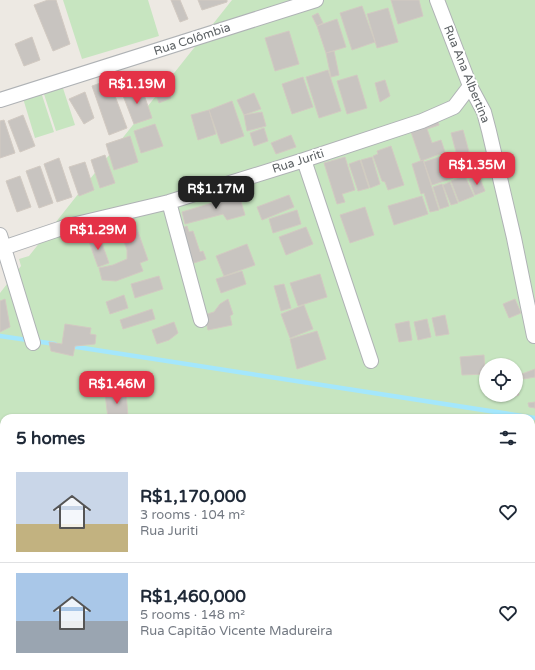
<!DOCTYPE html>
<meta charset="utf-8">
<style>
:root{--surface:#fff;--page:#f6f6f7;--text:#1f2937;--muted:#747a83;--line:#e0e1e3;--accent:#e43247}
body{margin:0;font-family:"Varela Round",sans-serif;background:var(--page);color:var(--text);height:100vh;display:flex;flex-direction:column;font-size:15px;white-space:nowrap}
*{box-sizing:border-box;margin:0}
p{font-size:13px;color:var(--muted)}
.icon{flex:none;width:22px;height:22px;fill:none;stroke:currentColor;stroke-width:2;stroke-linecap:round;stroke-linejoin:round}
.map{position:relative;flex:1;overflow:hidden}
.details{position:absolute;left:0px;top:414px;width:535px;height:256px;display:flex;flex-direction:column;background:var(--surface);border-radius:12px 12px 0 0;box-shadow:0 1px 3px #0004}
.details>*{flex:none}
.tools{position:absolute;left:479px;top:358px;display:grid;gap:8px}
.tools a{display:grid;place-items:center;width:44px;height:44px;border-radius:50%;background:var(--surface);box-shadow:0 1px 3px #0004;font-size:20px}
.price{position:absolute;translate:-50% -34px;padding:0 9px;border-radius:8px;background:var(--accent);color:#fff;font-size:13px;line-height:26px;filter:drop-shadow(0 1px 2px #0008)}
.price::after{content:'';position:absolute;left:50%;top:24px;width:12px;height:9px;margin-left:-6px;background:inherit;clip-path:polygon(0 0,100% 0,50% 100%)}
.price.on{background:#222;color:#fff}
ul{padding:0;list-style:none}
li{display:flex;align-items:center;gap:12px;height:100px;padding:0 16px}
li+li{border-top:1px solid var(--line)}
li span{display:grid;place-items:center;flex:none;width:112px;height:80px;border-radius:0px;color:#555}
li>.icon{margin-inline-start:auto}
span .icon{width:48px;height:48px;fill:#fffc;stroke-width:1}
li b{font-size:17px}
h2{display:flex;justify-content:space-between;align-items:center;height:48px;padding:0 16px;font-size:17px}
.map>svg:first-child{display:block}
</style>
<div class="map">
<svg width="535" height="670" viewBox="0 0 535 670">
<rect width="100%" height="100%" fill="#ede9e3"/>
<!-- green -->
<path fill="#c7e5c0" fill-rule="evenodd" d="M63 0H148L159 36 82 59Z
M232 0H535V670H0V293L21 266 19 259 29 256ZM486 365H516V395H486ZM4 418H531V666H4Z
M61 82 75 125 56 131 42 88Z
M40 89 54 132 35 138 22 95Z"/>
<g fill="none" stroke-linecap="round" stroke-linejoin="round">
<!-- stream -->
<path stroke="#a4e7fc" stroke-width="4.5" d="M0 336 55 344
M70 346 535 418"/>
</g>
<!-- building -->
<path fill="#c8c4c0" stroke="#d2cac2" d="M48 0H56L70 44 53 51 34 5Z
M171 0H180L188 19 180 22Z
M198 0H227V2L202 10Z
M391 0H419L423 16 398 24Z
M362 6 375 42 352 50 340 13Z
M388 8 398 42 377 48 367 14Z
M318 13 323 23 317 26 312 16Z
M337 19 346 47 326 53 317 26Z
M289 31 299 64 275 71 265 38Z
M32 37 40 60 24 66 15 44Z
M334 51 339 75 331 77 326 53Z
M328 70 341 111 319 118 306 77Z
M162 74 171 98 159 103 150 79Z
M357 75 367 108 347 114 337 81Z
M303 77 313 107 292 114 282 84Z
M109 80 127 128 109 135 92 86Z
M385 80 390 96 380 102 375 83Z
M141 86 152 118 134 124 122 93Z
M85 92 94 118 84 124 69 99Z
M254 93 261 109 244 115 237 100Z
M232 101 244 136 221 144 209 110Z
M209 110 216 134 198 140 191 115Z
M262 112 266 126 247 131 244 115Z
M23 115 35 146 20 152 8 121Z
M436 117 439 125 427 129 432 143 441 140 445 152 421 161 409 126Z
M4 120 15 153 0 158V121Z
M155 124 163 146 141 153 134 131Z
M264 128 268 141 254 146 250 133Z
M463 130 472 163 460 167 451 133Z
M291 135 296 147 276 154 271 143Z
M130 136 138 162 114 170 106 144Z
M391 146 404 185 388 190 385 182 382 181 373 156 378 154 377 151Z
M105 155 115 183 100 188 91 160Z
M445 155 453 178 432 185 424 162Z
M345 157 355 190 342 194 345 202 337 204 324 163Z
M372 157 380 184 370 188 361 160Z
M59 158 72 197 57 202 44 164Z
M360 160 369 188 358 191 349 164Z
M423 160 439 210 430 212 424 193 421 194 412 164Z
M85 162 94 190 79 196 69 167Z
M40 166 53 203 39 208 26 171Z
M20 176 31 207 17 212 6 181Z
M465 176 474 196 459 202 451 181Z
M479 176 485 191 475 195 469 180Z
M450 182 458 203 451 205 443 185Z
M442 184 449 206 440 209 433 187Z
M239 195 245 215 227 220 223 214 185 224 182 212Z
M289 195 294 207 262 220 257 207Z
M422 196 428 214 394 225 388 206Z
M365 207 374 235 350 243 340 215Z
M297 210 301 224 273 233 269 219Z
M136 226 148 260 140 263 143 271 116 281 102 280 99 268 113 265 127 259V250L120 231Z
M187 226 189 232 193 231 200 252 203 251 206 259 191 264 180 229Z
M306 227 313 244 286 255 279 237Z
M99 235 109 263 98 267 88 239Z
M247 244 255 265 224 276 216 256Z
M242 271 246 284 221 293 216 279Z
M320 274 327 297 298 306 290 283Z
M159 276 163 289 135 298 131 284Z
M284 284 291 308 281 311 274 286Z
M124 295 128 308 110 314 106 302Z
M5 299 10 327 0 332V301Z
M228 299 233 314 230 316 232 325 208 330 204 315 214 312 220 304Z
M515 299 521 313 509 318 503 304Z
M304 305 313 329 290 338 281 314Z
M152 309 155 319 123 329 120 320Z
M445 315 449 334 436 336 432 318Z
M427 319 431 337 418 340 414 322Z
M409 321 412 340 399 342 395 324Z
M174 322 178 333 169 340 157 344 152 330Z
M65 324 91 328 90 334 96 335 95 344 75 346 73 356 51 351 49 342 62 344Z
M317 331 326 359 297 369 290 339Z
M484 355 485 374 462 375 460 357Z
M509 359 511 365H491V364Z
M535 369V377L524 379 522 374Z
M516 383 519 395 501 400 500 395H516Z
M126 392 128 418H108L105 394Z
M535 402V408L529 407 528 403Z
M0 437 3 438 0 461Z"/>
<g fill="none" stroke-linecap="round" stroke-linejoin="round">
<defs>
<path id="minor" d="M437 0 470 86 484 112 489 131 514 238 534 336
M0 100 316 0
M304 160 371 361
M169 202 201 320
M0 235 33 343
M0 249 68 226 169 202 304 160 422 121 454 107 470 86
M531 647 535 646
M460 670 470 666"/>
</defs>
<!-- minor casing -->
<use href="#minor" stroke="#afb2b5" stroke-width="16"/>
<!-- minor -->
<use href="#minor" stroke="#fff" stroke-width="14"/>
</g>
<g text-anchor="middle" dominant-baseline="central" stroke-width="4" stroke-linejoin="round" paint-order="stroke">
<!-- street labels -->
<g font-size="12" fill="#5b6063" stroke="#fff">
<text transform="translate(192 39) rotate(-18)">Rua Colômbia</text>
<text transform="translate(467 74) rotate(68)">Rua Ana Albertina</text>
<text transform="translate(298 161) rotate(-18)">Rua Juriti</text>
</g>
</g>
</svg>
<div class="tools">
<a><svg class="icon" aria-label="locate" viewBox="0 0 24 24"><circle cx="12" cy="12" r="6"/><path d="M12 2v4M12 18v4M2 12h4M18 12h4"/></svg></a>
</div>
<b class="price" style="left:137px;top:105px">R$1.19M</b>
<b class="price" style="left:477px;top:186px">R$1.35M</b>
<b class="price on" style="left:216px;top:210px">R$1.17M</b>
<b class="price" style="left:98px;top:251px">R$1.29M</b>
<b class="price" style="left:117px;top:405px">R$1.46M</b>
<section class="details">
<h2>5 homes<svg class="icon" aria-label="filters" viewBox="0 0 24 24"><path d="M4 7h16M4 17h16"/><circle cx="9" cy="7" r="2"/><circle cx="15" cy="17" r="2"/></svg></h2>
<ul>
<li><span style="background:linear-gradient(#c9d6e8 65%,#c2b280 0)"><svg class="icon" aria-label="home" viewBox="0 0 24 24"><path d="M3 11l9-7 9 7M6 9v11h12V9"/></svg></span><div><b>R$1,170,000</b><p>3 rooms · 104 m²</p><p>Rua Juriti</p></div><svg class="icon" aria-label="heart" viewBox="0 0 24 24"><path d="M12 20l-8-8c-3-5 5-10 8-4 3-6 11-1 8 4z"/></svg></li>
<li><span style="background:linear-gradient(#a9c7e8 60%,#9aa5b1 0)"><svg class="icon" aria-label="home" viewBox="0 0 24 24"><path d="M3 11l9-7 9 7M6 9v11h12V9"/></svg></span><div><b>R$1,460,000</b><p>5 rooms · 148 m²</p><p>Rua Capitão Vicente Madureira</p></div><svg class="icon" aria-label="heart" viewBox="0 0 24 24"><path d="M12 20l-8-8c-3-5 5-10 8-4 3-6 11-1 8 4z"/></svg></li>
</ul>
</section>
</div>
